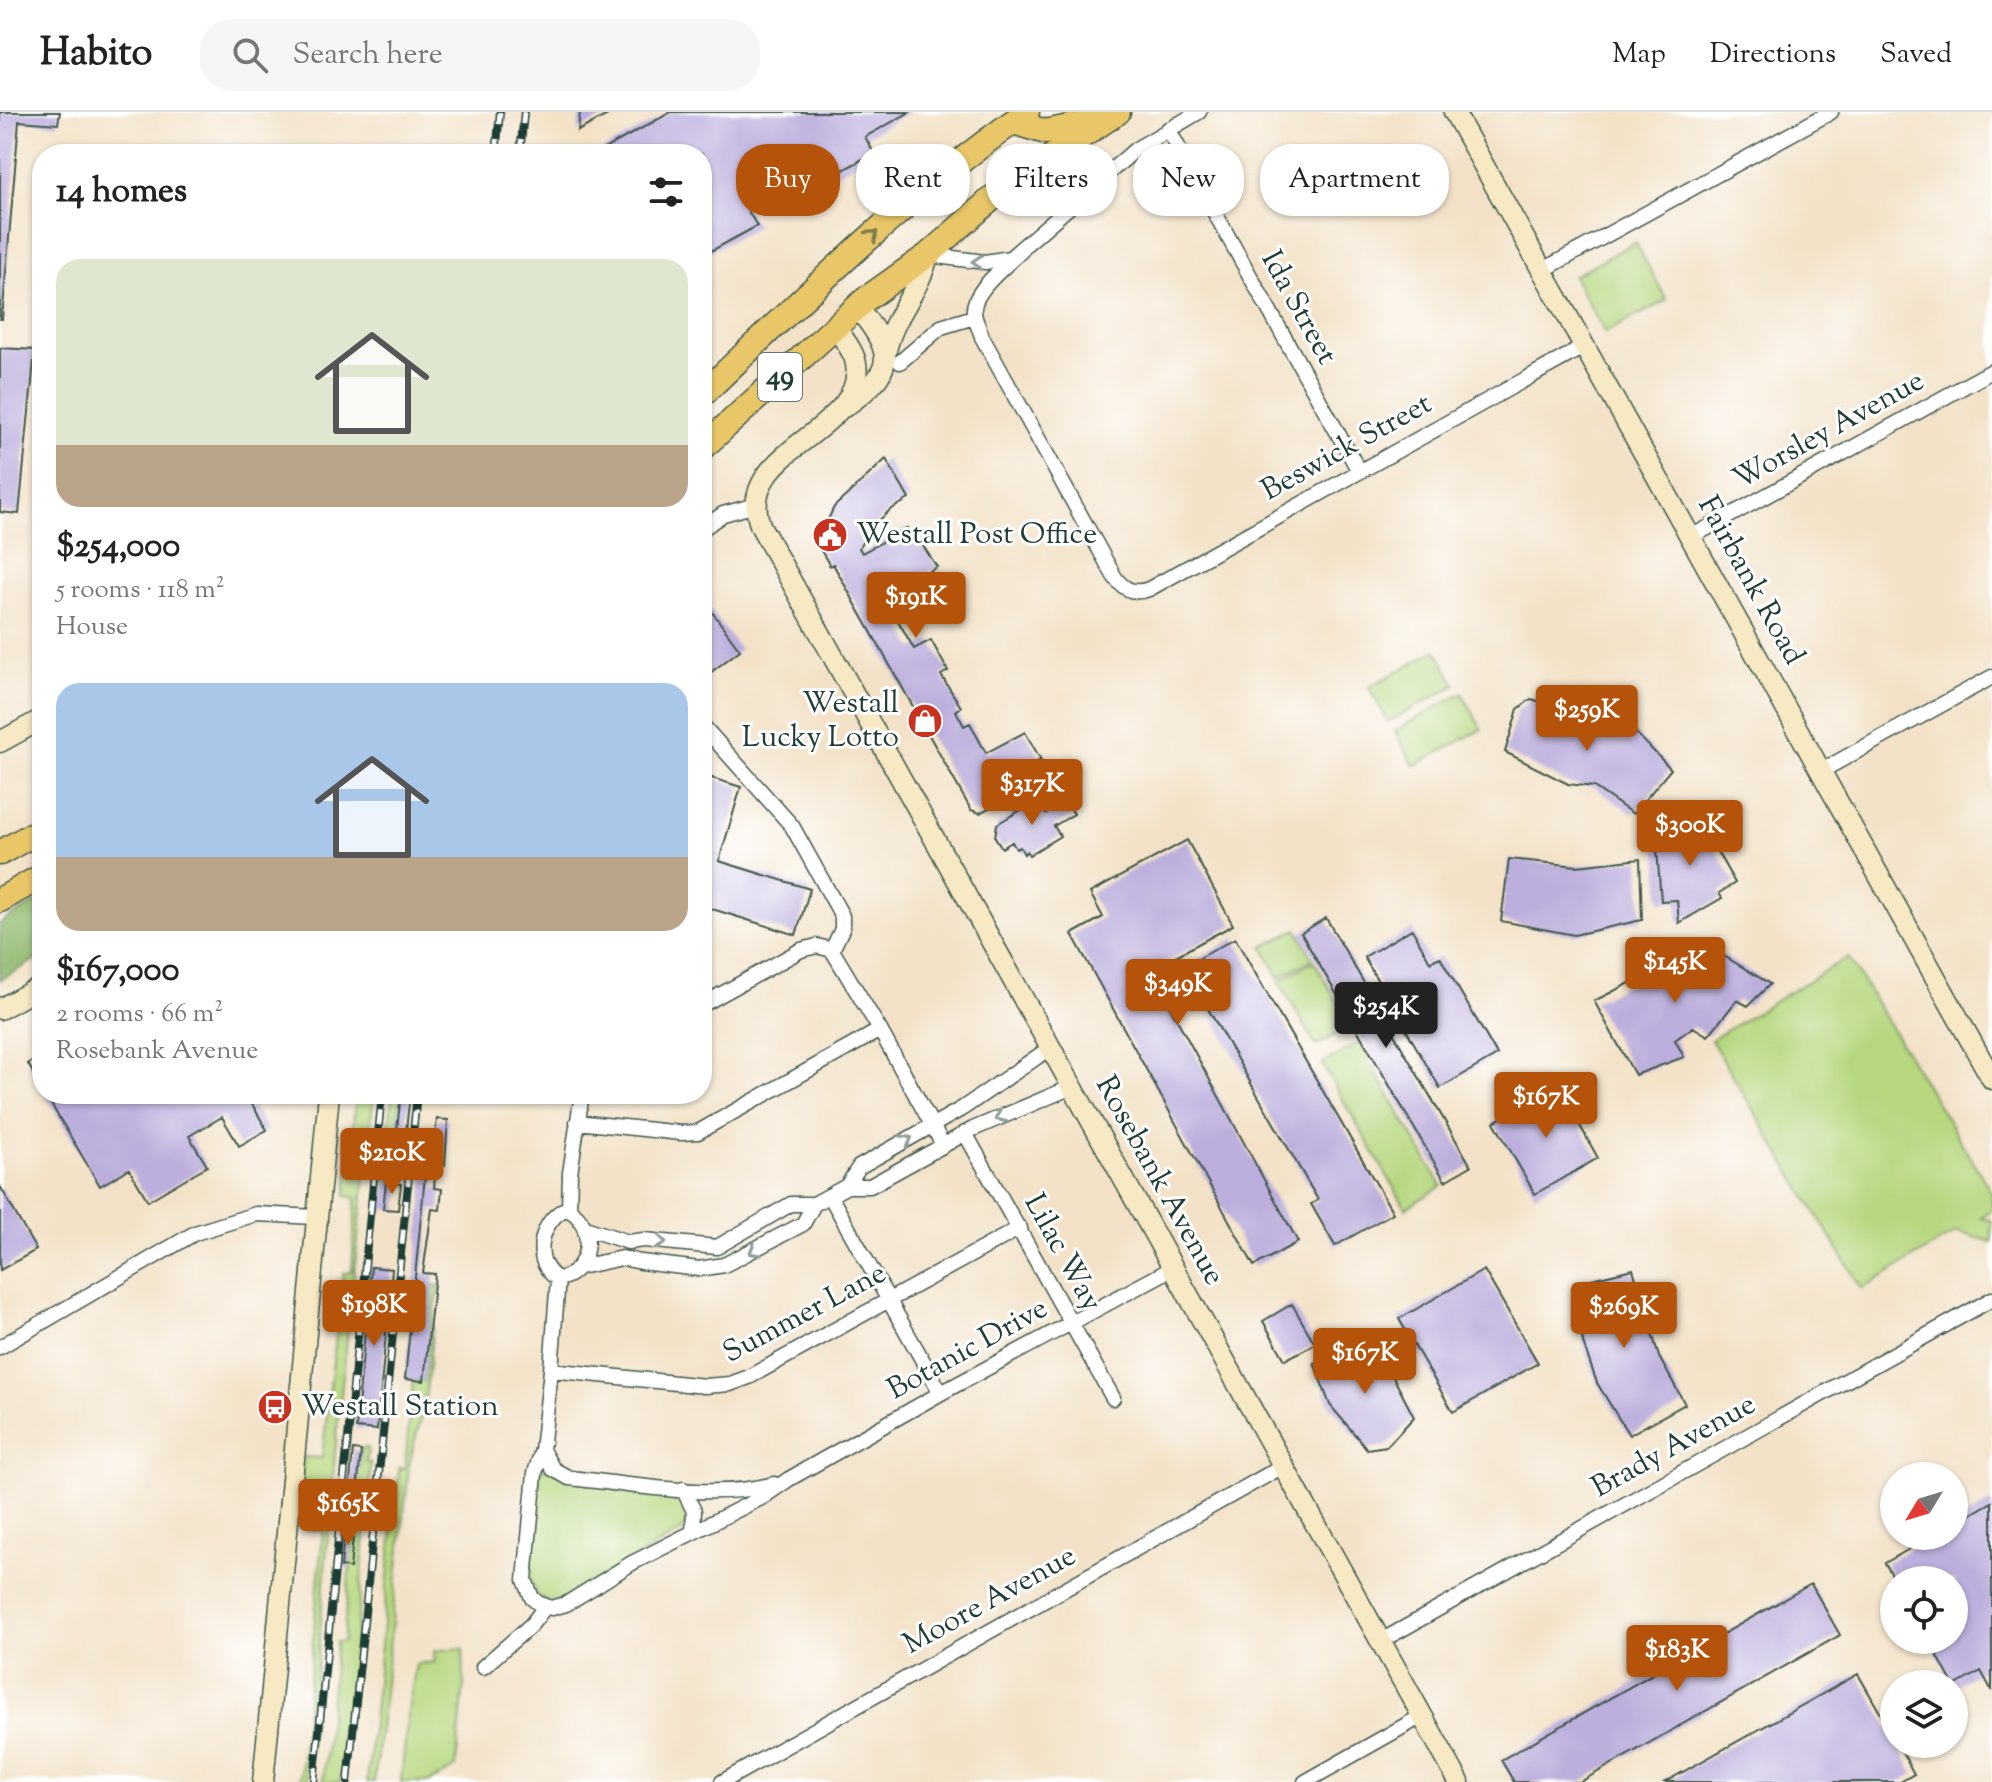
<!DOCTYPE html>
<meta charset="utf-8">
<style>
:root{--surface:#fff;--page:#f6f6f6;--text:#222;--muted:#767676;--line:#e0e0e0;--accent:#b45309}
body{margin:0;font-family:"Sorts Mill Goudy",serif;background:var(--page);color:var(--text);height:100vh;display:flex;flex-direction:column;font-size:30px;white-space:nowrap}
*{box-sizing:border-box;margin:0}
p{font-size:26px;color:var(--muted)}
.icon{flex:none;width:44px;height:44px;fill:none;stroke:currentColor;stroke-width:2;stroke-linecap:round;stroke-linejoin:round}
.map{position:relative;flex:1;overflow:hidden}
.sheet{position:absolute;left:32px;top:32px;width:680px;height:960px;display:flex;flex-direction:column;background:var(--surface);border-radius:32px;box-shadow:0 2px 6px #0004}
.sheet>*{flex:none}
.guide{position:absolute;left:736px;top:32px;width:760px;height:72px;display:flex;gap:16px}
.needle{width:52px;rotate:232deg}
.controls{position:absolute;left:1880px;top:1350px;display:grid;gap:16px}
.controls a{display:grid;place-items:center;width:88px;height:88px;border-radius:50%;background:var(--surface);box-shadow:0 2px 6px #0004;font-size:40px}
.price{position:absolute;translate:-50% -68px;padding:0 18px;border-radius:8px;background:var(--accent);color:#fff;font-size:26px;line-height:52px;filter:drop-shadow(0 2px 4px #0008)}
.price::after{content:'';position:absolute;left:50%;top:48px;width:24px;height:18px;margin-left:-12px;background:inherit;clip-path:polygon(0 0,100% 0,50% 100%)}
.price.on{background:#222;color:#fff}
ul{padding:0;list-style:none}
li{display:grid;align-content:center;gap:16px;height:424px;padding:0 24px}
li span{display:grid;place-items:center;height:248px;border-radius:24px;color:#555}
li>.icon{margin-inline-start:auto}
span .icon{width:144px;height:144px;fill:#fffc;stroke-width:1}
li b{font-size:34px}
h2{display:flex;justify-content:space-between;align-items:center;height:96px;padding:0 24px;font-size:34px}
.tag{padding:0 28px;border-radius:32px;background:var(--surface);box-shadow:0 2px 6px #0004;font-size:28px;line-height:72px}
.tag.on{background:var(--accent);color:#fff}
header{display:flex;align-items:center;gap:48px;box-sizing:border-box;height:112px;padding:0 40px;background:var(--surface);border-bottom:2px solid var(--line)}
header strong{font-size:38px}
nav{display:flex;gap:44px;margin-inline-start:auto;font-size:28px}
.search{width:560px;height:72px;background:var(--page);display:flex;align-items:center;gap:20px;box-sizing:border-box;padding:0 28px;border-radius:32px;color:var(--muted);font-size:30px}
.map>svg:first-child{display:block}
</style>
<header>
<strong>Habito</strong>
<div class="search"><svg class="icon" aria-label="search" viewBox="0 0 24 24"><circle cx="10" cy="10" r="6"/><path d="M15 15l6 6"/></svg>Search here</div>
<nav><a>Map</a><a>Directions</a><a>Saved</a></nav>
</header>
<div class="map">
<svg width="1992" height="1670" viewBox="0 0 1992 1670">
<rect width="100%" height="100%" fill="#fff"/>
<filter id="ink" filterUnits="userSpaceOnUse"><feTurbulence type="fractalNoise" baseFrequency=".0125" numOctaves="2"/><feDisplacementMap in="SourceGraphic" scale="16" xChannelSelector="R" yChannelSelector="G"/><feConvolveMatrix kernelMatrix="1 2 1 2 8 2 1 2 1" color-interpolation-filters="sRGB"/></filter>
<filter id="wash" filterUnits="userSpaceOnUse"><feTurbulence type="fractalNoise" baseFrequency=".006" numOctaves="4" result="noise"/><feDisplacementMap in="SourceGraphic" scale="32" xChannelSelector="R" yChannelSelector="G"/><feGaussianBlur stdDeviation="1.8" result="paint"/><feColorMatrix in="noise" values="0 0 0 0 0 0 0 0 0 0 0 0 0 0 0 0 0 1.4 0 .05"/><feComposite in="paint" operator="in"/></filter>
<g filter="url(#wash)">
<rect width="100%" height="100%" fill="#f3e2c8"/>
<!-- green -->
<path fill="#b6d77e" stroke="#6a8a59" stroke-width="2" d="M1635 130 1667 188 1605 221 1573 164Z
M1436 538 1456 573 1388 610 1369 575Z
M1462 581 1482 617 1414 654 1395 619Z
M1297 817 1313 847 1279 865 1263 835Z
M1848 845 1992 1081V1098L1981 1105 1992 1109V1130L1957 1120 1862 1177 1711 928Z
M1314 849 1351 914 1316 934 1279 869Z
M1359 931 1442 1074 1406 1096 1322 952Z
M356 982H374L337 1318 307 1670H300L323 1419 305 1417 299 1407 303 1345 322 1346 343 1162 352 1159 356 1086 346 1084Z
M393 982H401L392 1071 382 1100 378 1099Z
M433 1173 440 1174C430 1211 431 1250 425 1288 421 1311 412 1333 409 1356L374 1670H367L399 1356H405L413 1268 424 1269Z
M361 1336H368L366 1350 371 1351 360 1485 340 1670H323L336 1530H343Z
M545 1356 677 1383 686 1394 688 1407 682 1419 564 1488 547 1489 536 1482 530 1463 540 1361Z
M463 1536 464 1573 456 1655 430 1670H401L408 1599 416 1552 435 1550 434 1539Z"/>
<!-- forest -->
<path fill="#90b86d" stroke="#587a50" stroke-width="2" d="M42 787V844L0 868V811Z"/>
<g id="blocks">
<!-- building -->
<path fill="#bcafdd" d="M0 0H60L58 12 19 9 2 207H0Z
M580 0H613L578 19Z
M671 0H910L865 25 874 41 798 83 789 67 744 92 757 114 702 144V42H595Z
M0 236 35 238 19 402 0 400Z
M886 347 909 387 890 398 869 418 859 436 862 441 907 416 914 430 919 428 937 455 909 470 917 483 892 498 914 537 931 528 948 559 941 563 961 595 956 599 964 614 970 611 986 641 1025 620 1041 648 1033 652 1041 667 980 701 971 698 833 452 830 454 815 428 825 414 834 395Z
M707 493 740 538 702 567V496Z
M1531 587 1631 616 1671 657 1633 702 1594 675 1568 672 1505 640 1518 597Z
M702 663 741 675 719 749 810 777 796 823 709 796 702 816Z
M1038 688 1046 702 1066 689 1074 702 1054 714 1060 724 1029 743 1027 739 1024 742 1020 735 1016 737 1012 730 1002 736 995 725 997 712Z
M1689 701 1698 714 1693 718 1700 727 1707 722 1735 771 1719 781 1722 786 1679 811 1677 788 1661 789 1656 724H1671L1674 702Z
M1187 728 1233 813 1150 858 1298 1130 1254 1154 1072 822 1103 805 1090 781Z
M1509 747 1577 754 1640 747 1642 808 1574 823 1501 809Z
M1326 806 1471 1054 1445 1069 1301 821Z
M1412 817 1430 850 1440 845 1497 943 1440 976 1364 845Z
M1235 826 1393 1101 1335 1134 1311 1092 1318 1088 1184 855Z
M1706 833 1770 872 1748 894 1737 888 1708 924 1693 915 1675 928 1684 945 1635 963 1594 889Z
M42 944V976L28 952Z
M1558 974 1598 1046 1535 1082 1494 1010Z
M45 982H246L267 1018 239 1034 222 1005 189 1024 207 1054 148 1089 129 1057 100 1074Z
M401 982H410L406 1018 397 1017Z
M437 1007 448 1008 445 1053 436 1052 434 1076 442 1077 440 1098 432 1097 423 1161 435 1162 424 1269 405 1267 429 1023H435Z
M386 1070 401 1072 398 1098 383 1097Z
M0 1074 36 1138 0 1158Z
M371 1155 392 1157 377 1318 356 1316Z
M1633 1157 1659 1245 1685 1292 1629 1323 1597 1271 1583 1231 1574 1171Z
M1484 1158 1538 1251 1453 1300 1399 1207Z
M1292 1192 1315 1232 1285 1248 1263 1209Z
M1376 1232 1414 1305 1387 1334 1367 1337 1330 1293 1314 1251Z
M353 1338 361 1339 357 1379H349Z
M1992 1390V1579L1981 1559 1954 1574 1929 1528H1954V1468H1895L1885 1451 1932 1424H1954V1412Z
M345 1414 354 1415 350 1456 341 1455Z
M1811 1472 1840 1523 1580 1670H1514L1501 1648Z
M1858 1562 1894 1625V1632H1898L1914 1662 1900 1670H1665Z"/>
</g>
</g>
<g filter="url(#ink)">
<use href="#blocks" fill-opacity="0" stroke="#3f564a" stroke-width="2"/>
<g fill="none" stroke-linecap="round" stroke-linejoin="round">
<defs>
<path id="street" d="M1168 17 1359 359
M1022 138C1008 152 972 179 974 199 974 209 980 216 982 225L1114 464C1123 477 1133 483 1149 477L1585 234
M928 143 985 150 1010 146 1136 37 1199 0
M1543 158 1831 0
M900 250 941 215 974 205
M702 417 723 402 756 393
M1691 425 1992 259
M702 613 792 714 842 804V817L832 838
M1821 659 1992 565
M702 893 801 838 817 834 832 838 880 918 943 1033
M577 1010 681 1021 698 1020 880 918
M965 1021 1113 1286
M847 1074 859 1055 963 996 1050 936
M830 1084 941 1281
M563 1098H569C597 1113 591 1162 558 1167 532 1151 539 1112 563 1098Z
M569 1098 570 1061 582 982
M585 1116 628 1130 644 1128 717 1135 791 1092H814L847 1074H870L973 1017 1072 975
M580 1155 622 1146 641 1150 699 1157 724 1153 803 1112 814 1092
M558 1167 551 1258 542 1338 535 1361 525 1468 532 1486 538 1491 552 1496 566 1492 632 1451 763 1385 789 1367 941 1281 1173 1156
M0 1235 195 1121 256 1102 316 1105
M551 1258 705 1274 730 1272 749 1265 1020 1116
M542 1338 553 1357 569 1366C632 1372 713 1389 774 1372
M683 1377 694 1399 693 1420
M1381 1529 1992 1187
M483 1555 531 1513 545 1495
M722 1670 1283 1354
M1305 1670 1422 1604"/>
<path id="secondary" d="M1454 0 1992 967
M835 214C842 226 854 238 856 252 867 320 730 339 761 415L1459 1670
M885 245C890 206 920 180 928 143
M844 295C896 259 896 243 857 195
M0 630 42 607
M0 897 42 874
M263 1670 329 982"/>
<path id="primary" d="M1013 10 1046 20 1092 10
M702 283C805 184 909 82 1027 0
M702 336 866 187 928 143 998 81 1118 0
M0 741 42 717
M0 788 42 764"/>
</defs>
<!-- street casing -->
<use href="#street" stroke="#3f564a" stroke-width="17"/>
<!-- secondary casing -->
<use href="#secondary" stroke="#3f564a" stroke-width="23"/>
<!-- primary casing -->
<use href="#primary" stroke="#3f564a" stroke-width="27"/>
<!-- street -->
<use href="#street" stroke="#fff" stroke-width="14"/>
<!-- secondary -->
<use href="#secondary" stroke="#f6e9c3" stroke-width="20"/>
<!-- primary -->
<use href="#primary" stroke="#e9c769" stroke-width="24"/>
<defs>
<path id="rail" d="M496 42 500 0
M520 42 524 0
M314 1670 382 982
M348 1670 417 982"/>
</defs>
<!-- rail casing -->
<use href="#rail" stroke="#1f3d34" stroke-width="8"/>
<!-- rail -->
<use href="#rail" stroke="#fff" stroke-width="5" stroke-dasharray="15" stroke-linecap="butt"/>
</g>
<!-- one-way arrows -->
<defs><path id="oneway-chevron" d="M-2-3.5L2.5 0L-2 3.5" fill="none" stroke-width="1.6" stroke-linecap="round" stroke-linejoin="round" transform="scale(2)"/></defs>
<use stroke="#7a7b4c" href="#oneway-chevron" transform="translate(873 123) rotate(-41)"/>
<g stroke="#8f9e9a">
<use href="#oneway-chevron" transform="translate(977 150) rotate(-176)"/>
<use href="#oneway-chevron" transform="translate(1000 1005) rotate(155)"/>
<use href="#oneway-chevron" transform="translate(907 1028) rotate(-29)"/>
<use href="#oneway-chevron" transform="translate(661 1130) rotate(6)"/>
<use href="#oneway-chevron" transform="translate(754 1139) rotate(151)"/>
</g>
</g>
<!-- icons -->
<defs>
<symbol id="civic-disc" viewBox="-11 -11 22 22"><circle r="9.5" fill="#c8321e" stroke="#fff"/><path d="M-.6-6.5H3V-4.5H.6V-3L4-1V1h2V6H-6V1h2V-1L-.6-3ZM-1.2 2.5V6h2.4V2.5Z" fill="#fff"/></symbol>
<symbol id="shop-disc" viewBox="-11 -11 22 22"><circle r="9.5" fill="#c8321e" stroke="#fff"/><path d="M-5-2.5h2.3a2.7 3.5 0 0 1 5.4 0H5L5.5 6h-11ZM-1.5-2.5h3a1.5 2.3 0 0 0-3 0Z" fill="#fff"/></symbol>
<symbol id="bus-disc" viewBox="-11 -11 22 22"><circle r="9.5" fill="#c8321e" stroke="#fff"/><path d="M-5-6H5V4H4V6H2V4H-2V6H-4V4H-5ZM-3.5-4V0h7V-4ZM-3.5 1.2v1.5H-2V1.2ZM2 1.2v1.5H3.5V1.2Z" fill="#fff"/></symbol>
</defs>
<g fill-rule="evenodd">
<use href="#civic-disc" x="810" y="403" width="40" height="40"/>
<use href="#shop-disc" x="905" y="589" width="40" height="40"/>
<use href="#bus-disc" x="255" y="1275" width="40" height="40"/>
</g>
<g text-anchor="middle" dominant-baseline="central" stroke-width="6" stroke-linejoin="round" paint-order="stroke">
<!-- shield labels -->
<rect fill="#fff" stroke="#627771" stroke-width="2" x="758" y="241" width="44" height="48" rx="6"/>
<g font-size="28" font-weight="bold" fill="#1f3d34">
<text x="780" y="265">49</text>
</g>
<!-- street labels -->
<g font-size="30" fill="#1f3d34" stroke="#fff">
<text transform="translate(1298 196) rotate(61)">Ida Street</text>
<text transform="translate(1829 319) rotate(-29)">Worsley Avenue</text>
<text transform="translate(1347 336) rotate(-29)">Beswick Street</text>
<text transform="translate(1750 469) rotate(61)">Fairbank Road</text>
<text transform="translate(1159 1069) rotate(61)">Rosebank Avenue</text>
<text transform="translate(1062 1141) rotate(61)">Lilac Way</text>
<text transform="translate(805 1202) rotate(-28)">Summer Lane</text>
<text transform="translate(968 1238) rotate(-29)">Botanic Drive</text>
<text transform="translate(1674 1335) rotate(-29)">Brady Avenue</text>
<text transform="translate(990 1489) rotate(-29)">Moore Avenue</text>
</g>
<!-- poi labels -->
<g font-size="30" fill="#1f3d34" stroke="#fff" text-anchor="start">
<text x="856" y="423">Westall Post Office</text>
<text x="899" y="592" text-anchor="end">Westall<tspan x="899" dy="34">Lucky Lotto</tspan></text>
<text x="301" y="1295">Westall Station</text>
</g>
</g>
</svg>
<div class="controls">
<a><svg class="needle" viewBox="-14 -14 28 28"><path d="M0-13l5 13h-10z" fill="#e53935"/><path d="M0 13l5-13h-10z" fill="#767676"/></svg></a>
<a><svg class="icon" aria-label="locate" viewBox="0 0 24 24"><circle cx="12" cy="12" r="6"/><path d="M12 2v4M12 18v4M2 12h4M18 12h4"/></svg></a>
<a><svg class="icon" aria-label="layers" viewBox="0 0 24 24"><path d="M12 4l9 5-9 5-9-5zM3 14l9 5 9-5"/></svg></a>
</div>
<b class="price" style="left:916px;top:528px">$191K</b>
<b class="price" style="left:1587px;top:641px">$259K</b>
<b class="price" style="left:1032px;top:715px">$317K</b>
<b class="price" style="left:1690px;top:756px">$300K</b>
<b class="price" style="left:1675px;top:893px">$145K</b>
<b class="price" style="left:1178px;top:915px">$349K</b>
<b class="price on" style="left:1386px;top:938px">$254K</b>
<b class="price" style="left:1546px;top:1028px">$167K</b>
<b class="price" style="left:392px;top:1084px">$210K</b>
<b class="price" style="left:374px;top:1236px">$198K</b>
<b class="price" style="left:1624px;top:1238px">$269K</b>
<b class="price" style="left:1365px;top:1284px">$167K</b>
<b class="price" style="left:348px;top:1435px">$165K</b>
<b class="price" style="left:1677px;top:1581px">$183K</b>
<div class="guide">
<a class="tag on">Buy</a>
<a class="tag">Rent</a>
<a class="tag">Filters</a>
<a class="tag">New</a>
<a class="tag">Apartment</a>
</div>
<section class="sheet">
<h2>14 homes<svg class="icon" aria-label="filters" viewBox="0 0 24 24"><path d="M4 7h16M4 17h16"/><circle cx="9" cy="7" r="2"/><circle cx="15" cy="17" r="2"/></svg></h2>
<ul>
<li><span style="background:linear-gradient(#dfe7d0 75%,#b9a48a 0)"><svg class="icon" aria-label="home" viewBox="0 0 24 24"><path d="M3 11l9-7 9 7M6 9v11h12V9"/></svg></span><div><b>$254,000</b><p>5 rooms · 118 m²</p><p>House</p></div></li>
<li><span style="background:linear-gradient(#a9c7e8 70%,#b9a48a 0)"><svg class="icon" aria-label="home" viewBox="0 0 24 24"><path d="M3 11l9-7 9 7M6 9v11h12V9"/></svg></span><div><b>$167,000</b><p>2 rooms · 66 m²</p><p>Rosebank Avenue</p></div></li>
</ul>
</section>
</div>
